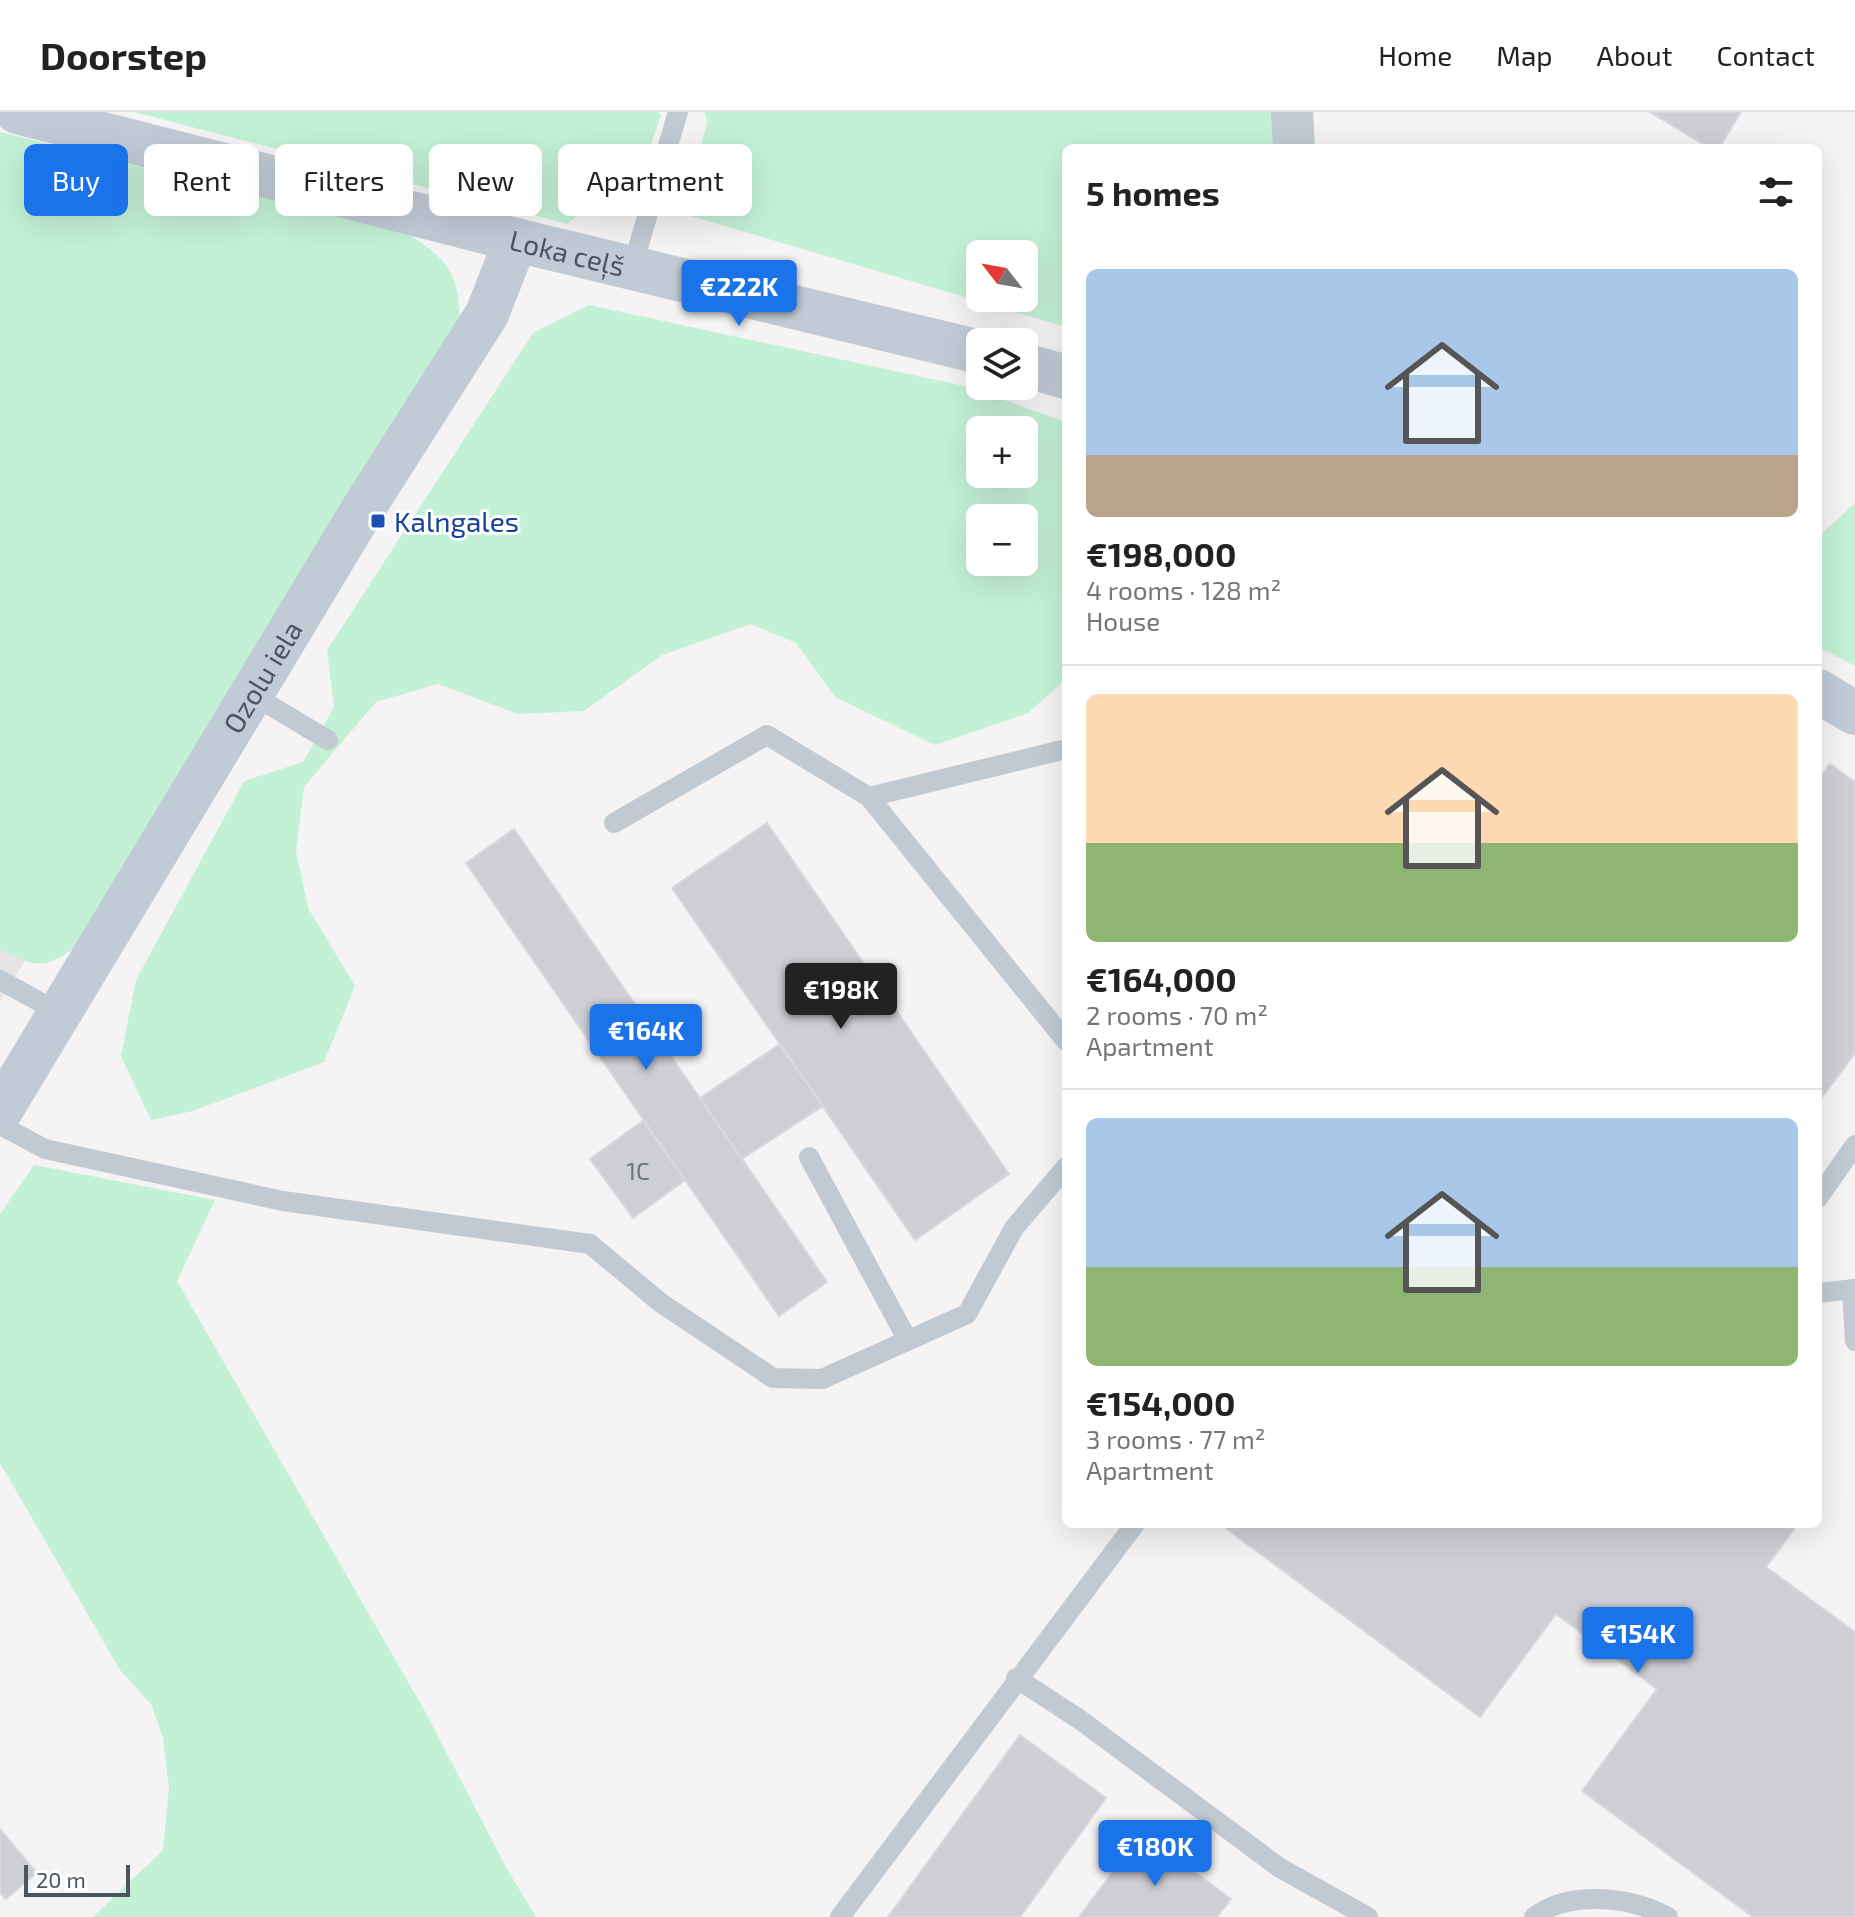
<!DOCTYPE html>
<meta charset="utf-8">
<style>
:root{--surface:#fff;--page:#f2f2f2;--text:#222;--muted:#767676;--line:#e0e0e0;--accent:#1a73e8}
body{margin:0;font-family:"Exo 2",sans-serif;background:var(--page);color:var(--text);height:100vh;display:flex;flex-direction:column;font-size:30px;white-space:nowrap}
*{box-sizing:border-box;margin:0}
p{font-size:26px;color:var(--muted)}
.icon{flex:none;width:44px;height:44px;fill:none;stroke:currentColor;stroke-width:2;stroke-linecap:round;stroke-linejoin:round}
.map{position:relative;flex:1;overflow:hidden}
.sheet{position:absolute;left:1062px;top:32px;width:760px;height:1384px;display:flex;flex-direction:column;background:var(--surface);border-radius:12px;box-shadow:0 8px 32px #0002}
.sheet>*{flex:none}
.banner{position:absolute;left:24px;top:32px;width:760px;height:72px;display:flex;gap:16px}
.needle{width:52px;rotate:301deg}
.tools{position:absolute;left:966px;top:128px;display:grid;gap:16px}
.tools a{display:grid;place-items:center;width:72px;height:72px;border-radius:12px;background:var(--surface);box-shadow:0 8px 32px #0002;font-size:40px}
.scale{position:absolute;left:24px;bottom:20px;width:106px;box-sizing:border-box;padding-left:8px;border:4px solid #4a5661;border-top:0;font-size:22px;line-height:28px;white-space:nowrap;color:#4a5661;-webkit-text-stroke:6px #fff;paint-order:stroke}
.price{position:absolute;translate:-50% -68px;padding:0 18px;border-radius:8px;background:var(--accent);color:#fff;font-size:26px;line-height:52px;filter:drop-shadow(0 2px 4px #0008)}
.price::after{content:'';position:absolute;left:50%;top:48px;width:24px;height:18px;margin-left:-12px;background:inherit;clip-path:polygon(0 0,100% 0,50% 100%)}
.price.current{background:#222;color:#fff}
ul{padding:0;list-style:none}
li{display:grid;align-content:center;gap:16px;height:424px;padding:0 24px}
li+li{border-top:2px solid var(--line)}
li span{display:grid;place-items:center;height:248px;border-radius:12px;color:#555}
li>.icon{margin-inline-start:auto}
span .icon{width:144px;height:144px;fill:#fffc;stroke-width:1}
li b{font-size:34px}
h2{display:flex;justify-content:space-between;align-items:center;height:96px;padding:0 24px;font-size:34px}
.tag{padding:0 28px;border-radius:12px;background:var(--surface);box-shadow:0 8px 32px #0002;font-size:28px;line-height:72px}
.tag.current{background:var(--accent);color:#fff}
header{display:flex;align-items:center;gap:48px;box-sizing:border-box;height:112px;padding:0 40px;background:var(--surface);border-bottom:2px solid var(--line)}
header strong{font-size:38px}
nav{display:flex;gap:44px;margin-inline-start:auto;font-size:28px}
.map>svg:first-child{display:block}
</style>
<header>
<strong>Doorstep</strong>
<nav><a>Home</a><a>Map</a><a>About</a><a>Contact</a></nav>
</header>
<div class="map">
<svg width="1855" height="1805" viewBox="0 0 1855 1805">
<rect width="100%" height="100%" fill="#f5f3f3"/>
<!-- education -->
<path fill="#e6e4e5" d="M0 800 50 807 0 890Z"/>
<!-- green -->
<path fill="#c3f1d5" fill-rule="evenodd" d="M134 0H657L661 3 636 77 601 87 567 112Z
M705 0H1272L1275 36H1066V215L681 101 707 11ZM980 142H1024V186H980Z
M0 20 405 120C446 147 458 157 460 207L78 833C45 858 35 856 0 837Z
M589 193 964 274 1066 310V567L1028 601 935 633 835 585 796 531 751 512 662 543 584 599 518 602 438 572 376 590 304 675 296 739 308 796 355 874 324 950 193 999 151 1008 121 944 136 868 244 669 303 650 334 595 327 538 533 221ZM980 318H1024V362H980ZM980 406H1024V450H980Z
M1855 391V554L1818 535V425Z
M34 1053 215 1088 177 1169 426 1601 507 1757 536 1805H93L163 1738 169 1676 163 1626 151 1592 120 1558 0 1351V1102Z"/>
<!-- building -->
<path fill="#cdcfd5" stroke="#d7d9de" stroke-width="2" d="M1650 0H1741L1719 36H1709Z
M1830 652 1855 670V941L1818 991V668Z
M767 711 1009 1062 915 1128 672 776Z
M514 717 827 1170 779 1204 466 751Z
M780 932 823 994 742 1047 700 986Z
M643 1009 685 1068 633 1106 590 1047Z
M1220 1412H1798L1766 1455 1855 1520V1805H1753L1582 1679 1657 1577 1556 1502 1480 1605Z
M1020 1623 1106 1686 1020 1805H888Z
M0 1717 37 1761 6 1787 0 1781Z
M1142 1721 1231 1787 1217 1805H1079Z"/>
<g fill="none" stroke-linecap="round" stroke-linejoin="round">
<!-- lane -->
<path stroke="#c1cad2" stroke-width="20" d="M632 156 678 0
M251 582 328 628
M869 685 1066 929
M614 711 767 623 869 685 1066 637
M0 868 60 901
M0 1013 45 1037 283 1089 590 1132 661 1191 773 1266 822 1267 967 1202 1014 1116 1066 1055
M809 1045 907 1227
M1818 1086 1855 1033
M1852 1177 1855 1229
M1818 1181 1855 1177
M1016 1566 1079 1607 1280 1756 1368 1805
M840 1805 1135 1412
M1534 1805C1569 1778 1629 1784 1668 1805"/>
<!-- street -->
<path stroke="#c1cad2" stroke-width="42" d="M1292 0 1294 36"/>
<!-- secondary -->
<g stroke="#c1cbd6" stroke-width="44">
<path id="s1" d="M17 0 516 128 980 240"/>
<path d="M1024 253 1066 265"/>
<path d="M1818 579 1855 601"/>
<path id="s2" d="M0 1000 363 397 487 202 516 128"/>
</g>
</g>
<!-- markers -->
<rect fill="#1a4fb4" stroke="#fff" stroke-width="3" x="370" y="401" width="16" height="16" rx="4"/>
<g text-anchor="middle" dominant-baseline="central" stroke-width="6" stroke-linejoin="round" paint-order="stroke">
<!-- number labels -->
<g font-size="24" fill="#6b747e">
<text x="638" y="1058">1C</text>
</g>
<!-- street labels -->
<g font-size="28" fill="#4a5661" stroke="#fff">
<text stroke="none"><textPath href="#s1" startOffset="568">Loka ceļš</textPath></text>
<text stroke="none"><textPath href="#s2" startOffset="508">Ozolu iela</textPath></text>
</g>
<!-- transit labels -->
<g font-size="28" fill="#164399" stroke="#fff" text-anchor="start">
<text x="394" y="409">Kalngales</text>
</g>
</g>
</svg>
<div class="tools">
<a><svg class="needle" viewBox="-14 -14 28 28"><path d="M0-13l5 13h-10z" fill="#e53935"/><path d="M0 13l5-13h-10z" fill="#767676"/></svg></a>
<a><svg class="icon" aria-label="layers" viewBox="0 0 24 24"><path d="M12 4l9 5-9 5-9-5zM3 14l9 5 9-5"/></svg></a>
<a>+</a>
<a>−</a>
</div>
<div class="scale">20 m</div>
<b class="price" style="left:739px;top:216px">€222K</b>
<b class="price current" style="left:841px;top:919px">€198K</b>
<b class="price" style="left:646px;top:960px">€164K</b>
<b class="price" style="left:1638px;top:1563px">€154K</b>
<b class="price" style="left:1155px;top:1776px">€180K</b>
<div class="banner">
<a class="tag current">Buy</a>
<a class="tag">Rent</a>
<a class="tag">Filters</a>
<a class="tag">New</a>
<a class="tag">Apartment</a>
</div>
<section class="sheet">
<h2>5 homes<svg class="icon" aria-label="filters" viewBox="0 0 24 24"><path d="M4 7h16M4 17h16"/><circle cx="9" cy="7" r="2"/><circle cx="15" cy="17" r="2"/></svg></h2>
<ul>
<li><span style="background:linear-gradient(#a9c7e8 75%,#b9a48a 0)"><svg class="icon" aria-label="home" viewBox="0 0 24 24"><path d="M3 11l9-7 9 7M6 9v11h12V9"/></svg></span><div><b>€198,000</b><p>4 rooms · 128 m²</p><p>House</p></div></li>
<li><span style="background:linear-gradient(#ffd9b3 60%,#8fb573 0)"><svg class="icon" aria-label="home" viewBox="0 0 24 24"><path d="M3 11l9-7 9 7M6 9v11h12V9"/></svg></span><div><b>€164,000</b><p>2 rooms · 70 m²</p><p>Apartment</p></div></li>
<li><span style="background:linear-gradient(#a9c7e8 60%,#8fb573 0)"><svg class="icon" aria-label="home" viewBox="0 0 24 24"><path d="M3 11l9-7 9 7M6 9v11h12V9"/></svg></span><div><b>€154,000</b><p>3 rooms · 77 m²</p><p>Apartment</p></div></li>
</ul>
</section>
</div>
